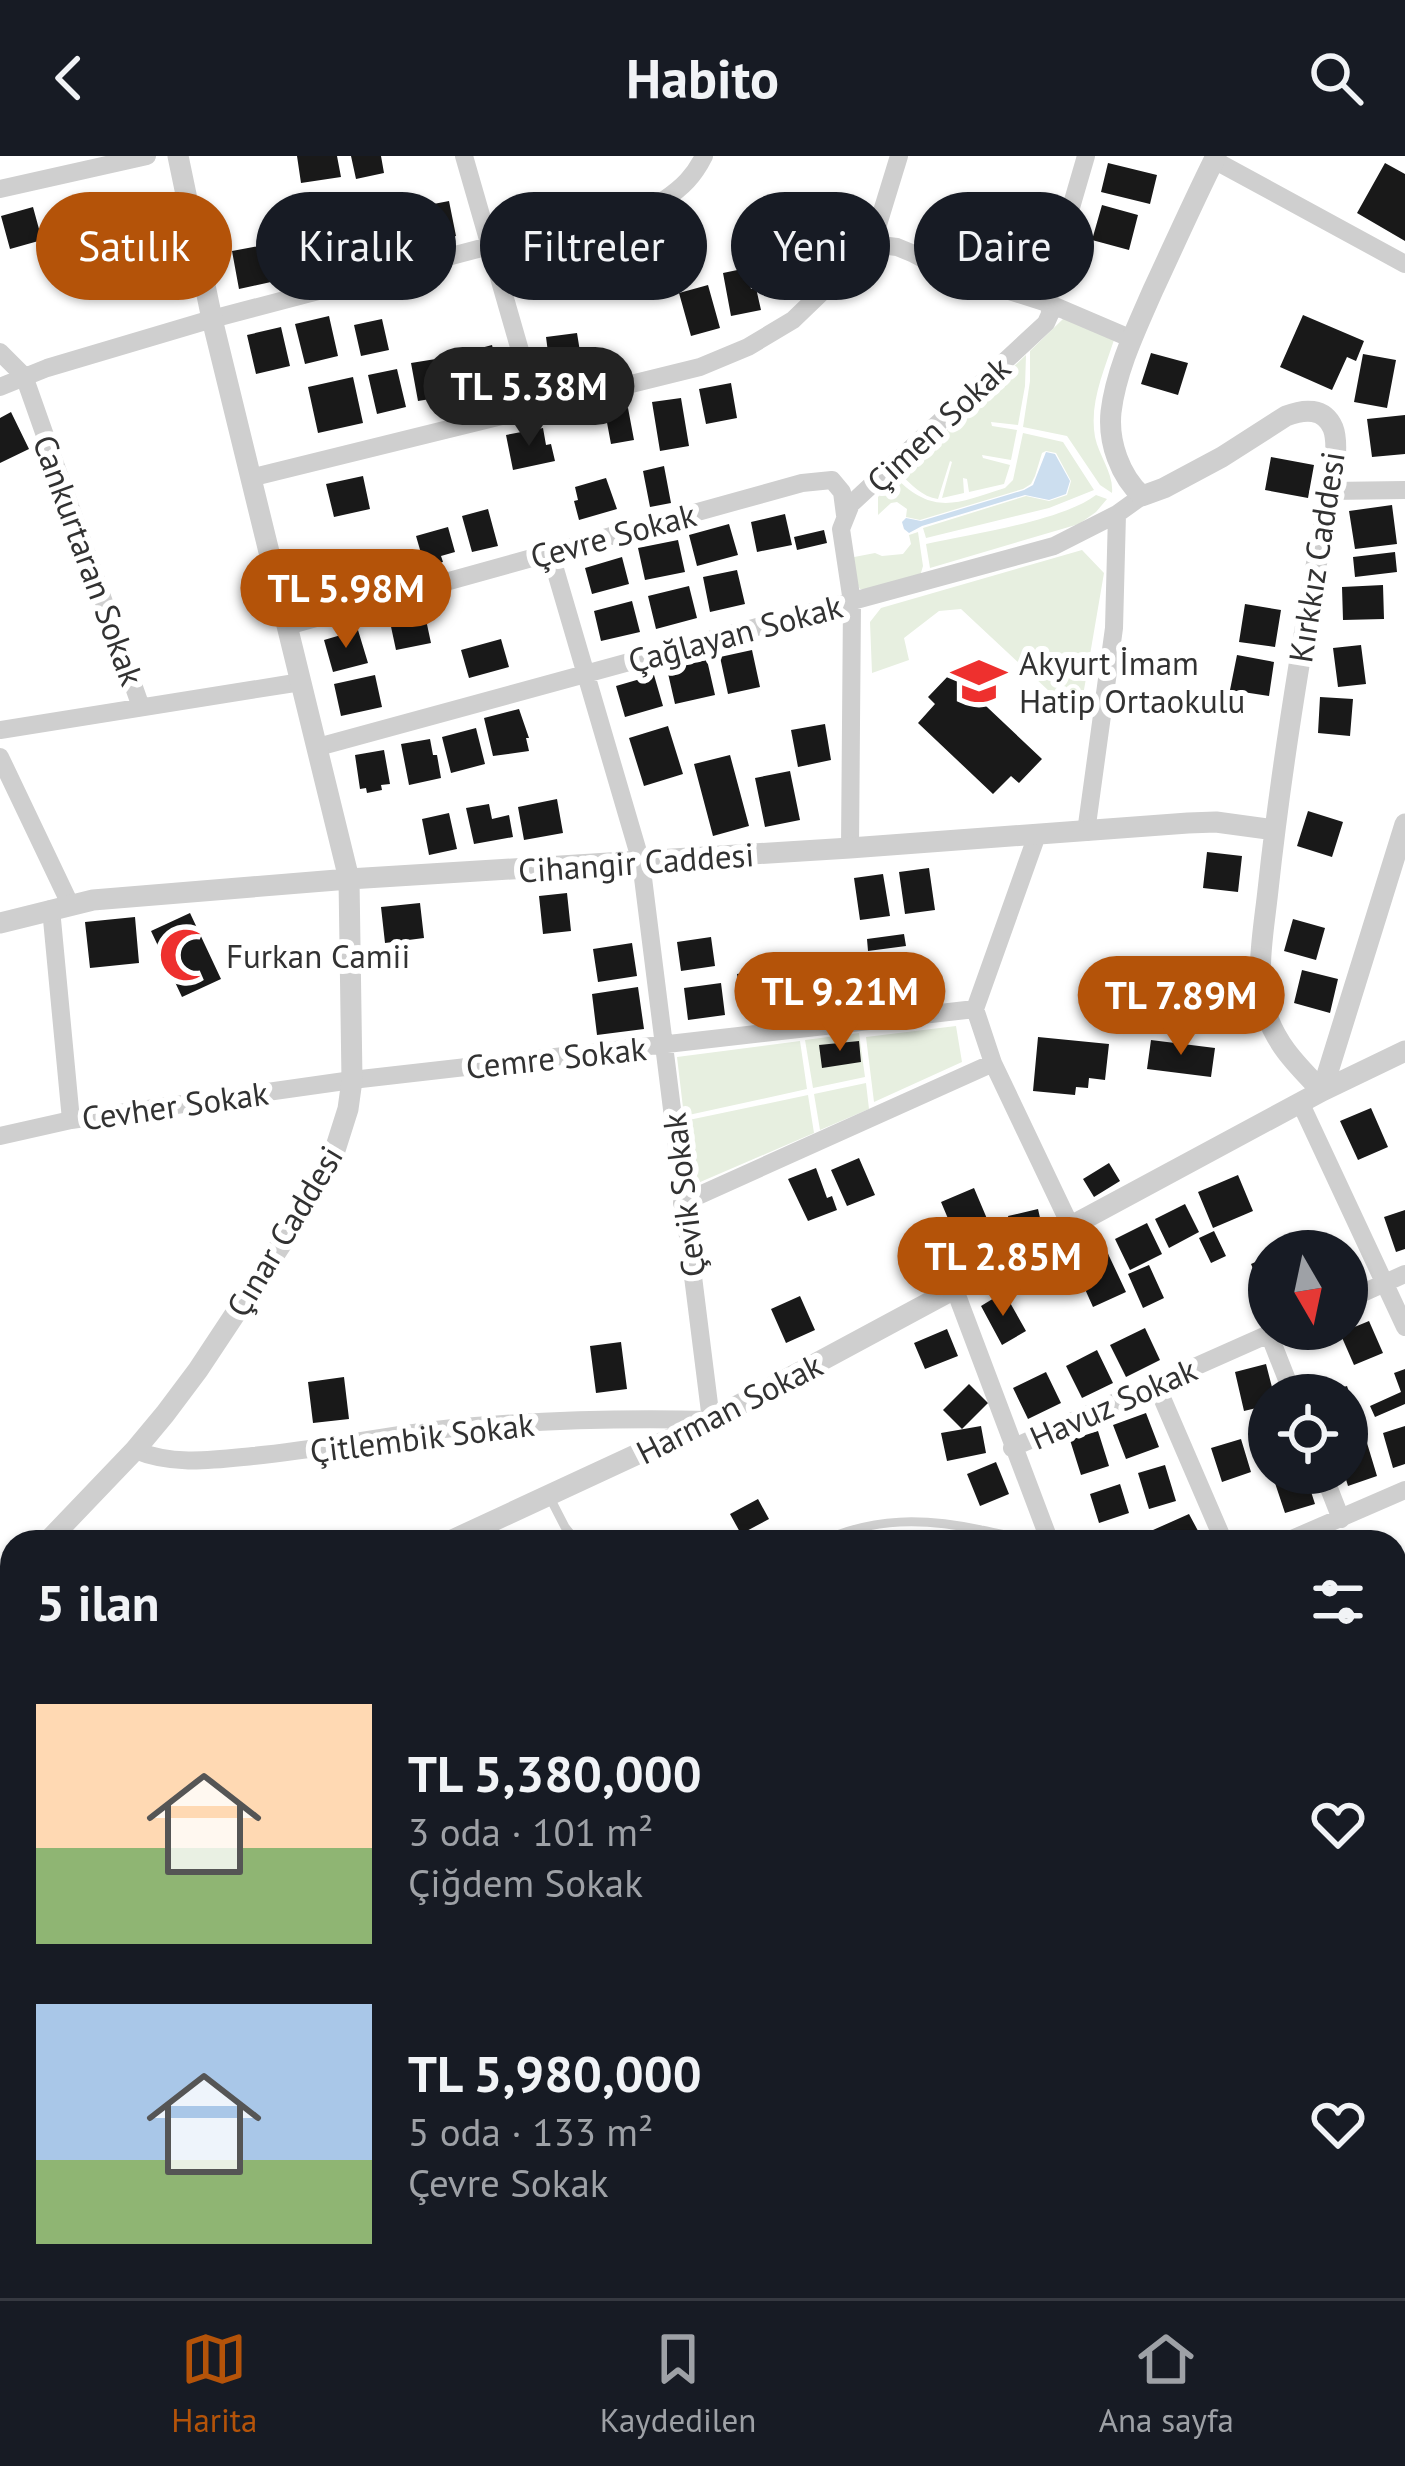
<!DOCTYPE html>
<html lang="tr">
<meta charset="utf-8">
<style>
:root{--surface:#171b24;--page:#242831;--text:#f1f3f6;--muted:#9ea1a6;--line:#363941;--accent:#b45309}
body{margin:0;font-family:"PT Sans",sans-serif;background:var(--page);color:var(--text);height:100vh;display:flex;flex-direction:column;font-size:45px;white-space:nowrap}
*{box-sizing:border-box;margin:0}
p{font-size:39px;color:var(--muted)}
.icon{flex:none;width:66px;height:66px;fill:none;stroke:currentColor;stroke-width:2;stroke-linecap:round;stroke-linejoin:round}
.map{position:relative;flex:1;overflow:hidden}
.details{position:absolute;left:0px;top:1374px;width:1407px;height:768px;display:flex;flex-direction:column;background:var(--surface);border-radius:36px 36px 0 0;box-shadow:0 3px 9px #0004}
.details>*{flex:none}
.guide{position:absolute;left:36px;top:36px;width:1335px;height:108px;display:flex;gap:24px}
.needle{width:78px;rotate:171deg}
.controls{position:absolute;left:1248px;top:1074px;display:grid;gap:24px}
.controls a{display:grid;place-items:center;width:120px;height:120px;border-radius:50%;background:var(--surface);box-shadow:0 3px 9px #0004;font-size:60px}
.price{position:absolute;translate:-50% -102px;padding:0 27px;border-radius:42px;background:var(--accent);color:#fff;font-size:39px;line-height:78px;filter:drop-shadow(0 3px 6px #0008)}
.price::after{content:'';position:absolute;left:50%;top:72px;width:36px;height:27px;margin-left:-18px;background:inherit;clip-path:polygon(0 0,100% 0,50% 100%)}
.price.selected{background:#222;color:#fff}
ul{padding:0;list-style:none}
li{display:flex;align-items:center;gap:36px;height:300px;padding:0 36px}
li span{display:grid;place-items:center;flex:none;width:336px;height:240px;border-radius:0px;color:#555}
li>.icon{margin-inline-start:auto}
span .icon{width:144px;height:144px;fill:#fffc;stroke-width:1}
li b{font-size:51px}
h2{display:flex;justify-content:space-between;align-items:center;height:144px;padding:0 36px;font-size:51px}
.pill{padding:0 42px;border-radius:54px;background:var(--surface);box-shadow:0 3px 9px #0004;font-size:42px;line-height:108px}
.pill.selected{background:var(--accent);color:#fff}
header{display:flex;justify-content:space-between;align-items:center;height:156px;padding:0 36px;background:var(--surface);font-size:54px;font-weight:800}
.tabs{display:flex;justify-content:space-around;align-items:center;height:168px;border-top:3px solid var(--line);background:var(--surface);font-size:33px;color:var(--muted)}
.tabs a{display:grid;justify-items:center;gap:6px}
.tabs .selected{color:var(--accent)}
.map>svg:first-child{display:block}
</style>
<header><svg class="icon" aria-label="back" viewBox="0 0 24 24"><path d="M15 5l-7 7 7 7"/></svg>Habito<svg class="icon" aria-label="search" viewBox="0 0 24 24"><circle cx="10" cy="10" r="6"/><path d="M15 15l6 6"/></svg></header>
<div class="map">
<svg width="1405" height="2142" viewBox="0 0 1405 2142">
<rect width="100%" height="100%" fill="#fff"/>
<!-- green -->
<path fill="#e7efe0" d="M1064 162 1114 184C1104 215 1089 247 1095 281 1099 300 1114 318 1112 337L1100 329 1067 280 1023 271 1030 225V195Z
M1026 199 1025 230 1018 269 991 266 992 270 1017 274 1011 304 982 299 983 302 1010 309 1004 328 969 336 967 323 963 322 964 337 942 342 952 306 950 305 938 343C922 341 911 328 900 318Z
M1023 277 1063 286 1094 334 1049 352 926 382 923 372 1026 340 1049 345 1067 339 1071 325 1056 297 1046 295 1042 297 1035 320 1031 328 1023 333 920 364 906 361 907 353 897 346 891 347 878 359V341L896 322C934 360 958 347 1005 332L1013 324Z
M1096 339 1107 343 1096 356 1079 368 930 412 926 388C971 378 1062 365 1096 339Z
M918 376 923 410 920 420 866 434 860 433 853 422 849 402 875 397 882 400 903 398 911 388 909 379Z
M1082 394 1104 417 1079 563 961 453 939 455 904 482 909 504 872 517 870 466 881 452Z
M956 870 962 906 874 946 866 881Z
M859 877 865 921 813 932 805 884Z
M800 885 807 933 684 960 677 901Z
M866 927 869 953 820 974 814 938Z
M808 939 814 977 691 1030 684 965Z"/>
<!-- water -->
<path fill="#ccdeef" d="M1046 296 1055 298 1070 325 1066 338 1049 344 1025 339 922 370 909 377 904 373 902 366 906 362 921 365 1024 334 1033 329Z"/>
<g fill="none" stroke-linecap="round" stroke-linejoin="round">
<!-- stream -->
<path stroke="#ccdeef" stroke-width="6" d="M1395 1930 1405 1926
M457 2142 461 2134"/>
</g>
<!-- building -->
<path fill="#191919" d="M297 0H337L341 21 301 27Z
M351 0H381L384 17 356 23Z
M1108 7 1157 19 1150 48 1101 36Z
M1385 7 1405 18V85L1357 57Z
M449 45 456 80 425 87 418 51Z
M1102 49 1138 59 1129 94 1092 84Z
M33 51 42 84 10 93 1 60Z
M400 57 409 93 371 101 363 65Z
M1008 65 1039 71 1030 112 999 105Z
M670 72 680 113 651 120 641 79Z
M307 77 315 114 284 121 276 84Z
M608 87 619 123 585 133 574 97Z
M264 89 271 126 239 133 232 95Z
M747 112 751 133 756 132 761 154 731 160 723 117Z
M708 129 720 172 691 180 679 137Z
M1303 159 1364 185 1356 205 1347 201 1332 234 1280 211Z
M329 160 338 200 305 208 295 168Z
M382 163 389 194 361 200 354 169Z
M281 171 290 210 256 218 247 179Z
M577 177 582 208 550 212 546 181Z
M492 189 501 225 468 233 459 198Z
M1151 197 1188 207 1178 239 1141 228Z
M1363 198 1396 204 1387 252 1354 246Z
M442 202 449 240 418 245 411 207Z
M397 213 406 251 377 258 368 219Z
M353 221 363 267 318 277 308 231Z
M731 227 737 262 706 268 699 233Z
M681 242 689 290 660 295 652 246Z
M628 252 634 284 611 288 605 256Z
M11 256 29 293 0 307V262Z
M1405 259V298L1372 301 1367 263Z
M543 272 546 289 551 288 555 305 513 314 506 279Z
M1271 301 1314 309 1308 342 1265 334Z
M664 310 671 347 650 351 643 315Z
M363 320 370 353 334 361 326 328Z
M606 322 617 353 579 364 574 345 578 344 575 331Z
M1392 349 1397 388 1355 393 1349 355Z
M488 353 498 390 472 396 462 360Z
M785 358 792 389 757 396 751 366Z
M729 368 738 399 697 410 689 379Z
M448 371 455 396 441 400 443 406 425 411 416 380Z
M824 374 827 387 797 394 794 381Z
M678 384 685 416 645 424 638 392Z
M1395 396 1397 416 1355 421 1353 401Z
M340 400 346 429 305 438 299 409Z
M622 401 629 428 592 438 585 412Z
M737 414 745 448 710 456 703 421Z
M1383 429 1384 463 1343 464 1342 431Z
M689 430 697 462 656 473 648 440Z
M632 445 640 476 601 485 594 455Z
M1245 448 1281 454 1275 491 1239 486Z
M425 459 431 487 396 494 390 466Z
M358 474 368 507 333 516 324 484Z
M501 483 509 511 469 522 461 494Z
M1361 489 1366 528 1338 531 1333 492Z
M752 494 760 531 728 538 720 501Z
M1237 499 1274 506 1269 540 1230 534Z
M707 504 715 539 675 548 667 513Z
M951 517 1042 603 1019 627 1011 620 993 638 918 567 935 548 928 541Z
M375 519 382 551 341 560 334 528Z
M654 519 663 550 625 561 616 530Z
M1320 541 1353 543 1350 580 1318 577Z
M519 553 529 582H526L529 595 493 600 484 562Z
M825 568 831 604 798 611 791 574Z
M668 570 683 618 644 630 629 582Z
M476 572 485 608 451 617 442 581Z
M430 583 433 599H437L441 622 409 629 401 588Z
M384 594 390 628 381 629 382 634 367 637 366 632 360 633 355 599Z
M730 599 749 670 713 680 694 608Z
M790 615 800 664 765 671 755 622Z
M557 643 563 677 524 684 518 651Z
M489 648 492 663 509 659 513 681 474 688 466 652Z
M1308 655 1343 666 1332 701 1297 690Z
M449 657 457 693 429 699 422 663Z
M1207 696 1242 700 1238 736 1203 732Z
M929 712 935 754 905 758 899 716Z
M883 718 890 760 860 764 854 722Z
M567 737 571 775 543 778 539 740Z
M420 747 424 782 385 787 381 751Z
M190 757 221 823 182 841 151 775Z
M135 761 139 807 90 812 85 766Z
M1293 763 1325 772 1316 804 1284 795Z
M904 778 906 790 868 795 867 783Z
M711 781 715 810 681 815 677 786Z
M632 787 637 820 598 826 593 793Z
M902 796 908 835 878 840 872 800Z
M766 814 771 853 742 857 737 818Z
M1302 814 1338 823 1330 857 1294 847Z
M721 827 725 859 688 864 684 832Z
M638 831 644 873 597 879 592 838Z
M1038 881 1109 888 1105 924 1089 922 1088 932 1076 931 1075 939 1033 935Z
M1151 884 1215 892 1211 921 1147 913Z
M859 885 861 906 822 912 819 889Z
M1371 952 1388 991 1358 1004 1340 965Z
M859 1002 875 1039 847 1050 831 1014Z
M1109 1007 1120 1025 1094 1041 1083 1023Z
M816 1012 827 1042 832 1040 837 1054 808 1065 788 1023Z
M1238 1019 1253 1055 1213 1072 1198 1036Z
M974 1032 996 1084 963 1098 941 1046Z
M1185 1048 1199 1076 1169 1092 1155 1063Z
M1038 1053 1041 1066 1011 1074 1008 1060Z
M1405 1054V1093L1396 1096 1384 1061Z
M1147 1067 1162 1098 1130 1114 1115 1083Z
M1214 1075 1226 1100 1211 1107 1199 1082Z
M1103 1087 1126 1136 1093 1151 1071 1102Z
M1269 1100V1150L1251 1108Z
M1149 1109 1164 1142 1143 1152 1128 1118Z
M1004 1136 1026 1175 1002 1189 981 1150Z
M800 1140 815 1174 786 1187 771 1153Z
M1369 1165 1383 1197 1354 1209 1340 1177Z
M1145 1172 1160 1204 1126 1221 1110 1189Z
M947 1173 958 1200 925 1213 914 1187Z
M621 1186 627 1233 596 1237 590 1190Z
M1097 1194 1113 1227 1082 1242 1066 1210Z
M1266 1208 1274 1239H1269V1249L1244 1255 1235 1216Z
M1405 1213V1248L1375 1261 1370 1250 1401 1236 1394 1217Z
M1046 1216 1061 1247 1028 1263 1013 1232Z
M344 1221 349 1263 313 1267 308 1226Z
M969 1228 988 1247 962 1273 943 1254Z
M1347 1230 1360 1271 1347 1275V1239L1320 1238Z
M1146 1257 1159 1291 1126 1303 1113 1269Z
M981 1270 986 1297 947 1305 941 1277Z
M1405 1270V1308L1393 1312 1383 1277Z
M1098 1275 1109 1310 1081 1319 1070 1284Z
M1241 1283 1251 1316 1222 1326 1211 1292Z
M1367 1287 1377 1320 1348 1330 1344 1317H1347V1294Z
M996 1306 1009 1338 980 1350 967 1318Z
M1165 1309 1176 1345 1149 1353 1138 1317Z
M1285 1317H1305L1315 1348 1285 1357 1273 1321Z
M1120 1328 1129 1357 1099 1367 1090 1338Z
M758 1343 769 1363 741 1378 730 1358Z
M1189 1358 1204 1386H1157L1153 1374Z
M807 2130H824L829 2138 864 2130H900L902 2142H790Z"/>
<g fill="none" stroke-linecap="round" stroke-linejoin="round">
<!-- service -->
<path stroke="#cfcfcf" stroke-width="9" d="M549 1340 565 1371 577 1386
M821 1386C873 1361 925 1362 981 1374 1003 1378 1024 1385 1047 1382
M1395 2029 1405 2027"/>
<!-- minor -->
<path stroke="#cfcfcf" stroke-width="18" d="M464 0 536 250
M1214 4 1405 108
M0 33 147 0
M872 88 897 91 914 98 944 114 1050 148 1132 183
M0 196 24 220 141 551
M0 231 47 212 212 163 664 44C683 31 694 20 704 0
M250 322 700 211 748 191 793 164 872 88 899 0
M1330 335 1405 334
M287 470 802 327 832 324 842 336 845 359
M0 574 301 526
M318 591 1054 390 1117 358 1142 340
M0 601 70 748
M1086 676 1114 472 1117 358
M1037 679 975 853 993 907 1071 1071
M850 692 852 446 841 373 851 348 1046 167 1050 158 1049 127 1086 0
M51 753 71 964
M1300 946 1405 1171
M0 980 71 964 352 924 975 853
M682 1047 993 907
M955 1134 1050 1386
M1347 1144 1405 1118
M1269 1178 1293 1239
M1156 1228 1224 1386
M1012 1292 1280 1173
M135 1294C173 1310 213 1304 253 1300 320 1294 386 1279 453 1272 539 1264 626 1262 711 1264L641 706 550 396
M1323 1317 1341 1363
M1285 1386 1405 1334
M1395 2097 1405 2095
M498 2130 531 2141 543 2142
M2 2142 55 2130
M585 2142H632
M1184 2142 1233 2130"/>
<!-- tertiary -->
<path stroke="#cfcfcf" stroke-width="21" d="M1216 0C1194 44 1174 89 1153 134 1136 173 1116 214 1111 256 1108 286 1120 320 1142 340L1164 332 1222 301 1286 260C1304 253 1324 251 1333 272 1343 297 1323 370 1318 399 1298 510 1280 622 1268 734 1264 772 1255 816 1265 853 1275 888 1297 909 1322 935
M0 767 93 744 349 723 850 692 1188 667 1216 666 1274 674
M1322 935 1405 668
M47 1386 135 1294 165 1258 198 1214 288 1078 335 994 348 953 352 924 349 723 212 163 178 0
M448 1386 711 1264 1322 935 1405 895
M0 1438 12 1424
M0 1580 12 1575"/>
</g>
<!-- icons -->
<defs>
<symbol id="school-bare" viewBox="-9 -9 18 18"><path d="M0-5L7-2L0 1L-7-2ZM-4 1L0 2.5L4 1V4Q0 6-4 4Z" fill="#ee302e" stroke="#fff" stroke-width="2.5" paint-order="stroke"/></symbol>
<symbol id="mosque-bare" viewBox="-9 -9 18 18"><path d="M3.5-4.9A6 6 0 1 0 3.5 4.9A5 5 0 1 1 3.5-4.9Z" fill="#ee302e" stroke="#fff" stroke-width="2.5" paint-order="stroke"/></symbol>
</defs>
<g fill-rule="evenodd">
<use href="#school-bare" x="941" y="487" width="76" height="76"/>
<use href="#mosque-bare" x="148" y="761" width="76" height="76"/>
</g>
<g text-anchor="middle" dominant-baseline="central" stroke-width="12" stroke-linejoin="round" paint-order="stroke">
<!-- street labels -->
<g font-size="33" fill="#323232" stroke="#fff">
<text transform="translate(938 268) rotate(-43)">Çimen Sokak</text>
<text transform="translate(613 379) rotate(-15)">Çevre Sokak</text>
<text transform="translate(1316 401) rotate(-81)">Kırkkız Caddesi</text>
<text transform="translate(89 404) rotate(70)">Cankurtaran Sokak</text>
<text transform="translate(735 477) rotate(-15)">Çağlayan Sokak</text>
<text transform="translate(636 706) rotate(-4)">Cihangir Caddesi</text>
<text transform="translate(556 901) rotate(-6)">Cemre Sokak</text>
<text transform="translate(175 949) rotate(-8)">Cevher Sokak</text>
<text transform="translate(683 1039) rotate(-97)">Çevik Sokak</text>
<text transform="translate(284 1075) rotate(-59)">Çınar Caddesi</text>
<text transform="translate(1113 1247) rotate(-24)">Havuz Sokak</text>
<text transform="translate(729 1252) rotate(-27)">Harman Sokak</text>
<text transform="translate(422 1281) rotate(-7)">Çitlembik Sokak</text>
</g>
<!-- poi labels -->
<g font-size="33" fill="#323232" stroke="#fff" text-anchor="start">
<text x="1019" y="506">Akyurt İmam<tspan x="1019" dy="38">Hatip Ortaokulu</tspan></text>
<text x="226" y="799">Furkan Camii</text>
</g>
</g>
</svg>
<div class="controls">
<a><svg class="needle" viewBox="-14 -14 28 28"><path d="M0-13l5 13h-10z" fill="#e53935"/><path d="M0 13l5-13h-10z" fill="#9ea1a6"/></svg></a>
<a><svg class="icon" aria-label="locate" viewBox="0 0 24 24"><circle cx="12" cy="12" r="6"/><path d="M12 2v4M12 18v4M2 12h4M18 12h4"/></svg></a>
</div>
<b class="price selected" style="left:529px;top:293px">TL 5.38M</b>
<b class="price" style="left:346px;top:495px">TL 5.98M</b>
<b class="price" style="left:840px;top:898px">TL 9.21M</b>
<b class="price" style="left:1181px;top:902px">TL 7.89M</b>
<b class="price" style="left:1003px;top:1163px">TL 2.85M</b>
<div class="guide">
<a class="pill selected">Satılık</a>
<a class="pill">Kiralık</a>
<a class="pill">Filtreler</a>
<a class="pill">Yeni</a>
<a class="pill">Daire</a>
</div>
<section class="details">
<h2>5 ilan<svg class="icon" aria-label="filters" viewBox="0 0 24 24"><path d="M4 7h16M4 17h16"/><circle cx="9" cy="7" r="2"/><circle cx="15" cy="17" r="2"/></svg></h2>
<ul>
<li><span style="background:linear-gradient(#ffd9b3 60%,#8fb573 0)"><svg class="icon" aria-label="home" viewBox="0 0 24 24"><path d="M3 11l9-7 9 7M6 9v11h12V9"/></svg></span><div><b>TL 5,380,000</b><p>3 oda · 101 m²</p><p>Çiğdem Sokak</p></div><svg class="icon" aria-label="heart" viewBox="0 0 24 24"><path d="M12 20l-8-8c-3-5 5-10 8-4 3-6 11-1 8 4z"/></svg></li>
<li><span style="background:linear-gradient(#a9c7e8 65%,#8fb573 0)"><svg class="icon" aria-label="home" viewBox="0 0 24 24"><path d="M3 11l9-7 9 7M6 9v11h12V9"/></svg></span><div><b>TL 5,980,000</b><p>5 oda · 133 m²</p><p>Çevre Sokak</p></div><svg class="icon" aria-label="heart" viewBox="0 0 24 24"><path d="M12 20l-8-8c-3-5 5-10 8-4 3-6 11-1 8 4z"/></svg></li>
</ul>
</section>
</div>
<nav class="tabs">
<a class="selected"><svg class="icon" aria-label="map" viewBox="0 0 24 24"><path d="M3 6l6-2 6 2 6-2v14l-6 2-6-2-6 2zM9 4v14M15 6v14"/></svg>Harita</a>
<a><svg class="icon" aria-label="saved" viewBox="0 0 24 24"><path d="M7 4h10v16l-5-4-5 4z"/></svg>Kaydedilen</a>
<a><svg class="icon" aria-label="home" viewBox="0 0 24 24"><path d="M3 11l9-7 9 7M6 9v11h12V9"/></svg>Ana sayfa</a>
</nav>
